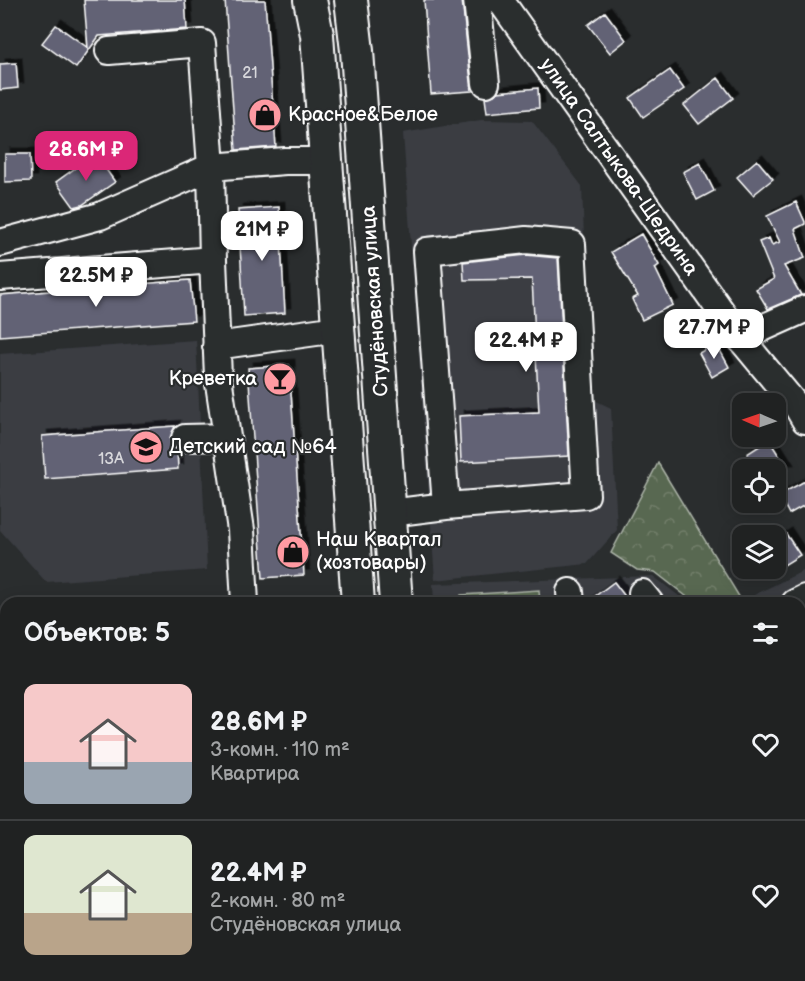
<!DOCTYPE html>
<html lang="ru">
<meta charset="utf-8">
<style>
:root{--surface:#202222;--page:#2d2f2f;--text:#f1f3f6;--muted:#a2a4a5;--line:#3d3f40;--accent:#db2777}
body{margin:0;font-family:"Balsamiq Sans",sans-serif;background:var(--page);color:var(--text);height:100vh;display:flex;flex-direction:column;font-size:22px;white-space:nowrap}
*{box-sizing:border-box;margin:0}
p{font-size:20px;color:var(--muted)}
.icon{flex:none;width:33px;height:33px;fill:none;stroke:currentColor;stroke-width:2;stroke-linecap:round;stroke-linejoin:round}
.map{position:relative;flex:1;overflow:hidden}
.sheet{position:absolute;left:0px;top:597px;width:806px;height:384px;display:flex;flex-direction:column;background:var(--surface);border-radius:18px 18px 0 0;box-shadow:0 3px 15px #0003,0 0 0 2px var(--line)}
.sheet>*{flex:none}
.needle{width:39px;rotate:272deg}
.controls{position:absolute;left:732px;top:393px;display:grid;gap:12px}
.controls a{display:grid;place-items:center;width:54px;height:54px;border-radius:12px;background:var(--surface);box-shadow:0 3px 15px #0003,0 0 0 2px var(--line);font-size:30px}
.price{position:absolute;translate:-50% -51px;padding:0 14px;border-radius:12px;background:#fff;color:#222;font-size:20px;line-height:39px;filter:drop-shadow(0 2px 3px #0008)}
.price::after{content:'';position:absolute;left:50%;top:36px;width:18px;height:14px;margin-left:-9px;background:inherit;clip-path:polygon(0 0,100% 0,50% 100%)}
.price.active{background:var(--accent);color:#fff}
ul{padding:0;list-style:none}
li{display:flex;align-items:center;gap:18px;height:150px;padding:0 24px}
li+li{border-top:2px solid var(--line)}
li span{display:grid;place-items:center;flex:none;width:168px;height:120px;border-radius:12px;color:#555}
li>.icon{margin-inline-start:auto}
span .icon{width:72px;height:72px;fill:#fffc;stroke-width:1}
li b{font-size:26px}
h2{display:flex;justify-content:space-between;align-items:center;height:72px;padding:0 24px;font-size:26px}
.map>svg:first-child{display:block}
</style>
<div class="map">
<svg width="805" height="981" viewBox="0 0 805 981">
<defs>
<pattern id="forest-crowns" width="20" height="18" patternUnits="userSpaceOnUse" patternTransform="scale(1.5)"><rect width="20" height="18" fill="#596851"/><path d="M2 6a3 3 0 1 1 6 0M12 15a3 3 0 1 1 6 0" fill="none" stroke="#727f6b"/></pattern>
<filter id="shadow"><feDropShadow dx="5.5" dy="-5.5" stdDeviation="0" flood-color="#0009"/></filter>
</defs>
<rect width="100%" height="100%" fill="#2a2d2e"/>
<filter id="ink" filterUnits="userSpaceOnUse"><feTurbulence type="fractalNoise" baseFrequency=".0167" numOctaves="2"/><feDisplacementMap in="SourceGraphic" scale="12" xChannelSelector="R" yChannelSelector="G"/><feConvolveMatrix kernelMatrix="1 2 1 2 8 2 1 2 1" color-interpolation-filters="sRGB"/></filter>
<g filter="url(#ink)">
<!-- built -->
<path fill="#3b3d43" d="M481 120 532 121 582 186 590 398 611 408 617 530 587 564 435 580 403 133Z
M196 340 207 570 46 582 0 530V354Z
M805 570V694L800 684V603H758L754 595Z
M653 576 688 603H434L433 584Z
M800 891 805 924V981H450V975H800Z"/>
<!-- forest -->
<path fill="url(#forest-crowns)" stroke="#acb4a8" stroke-width="1.5" d="M658 463 743 603H695L655 572 637 570 611 553Z
M800 712 805 723V897L800 866Z"/>
<!-- pitch -->
<path fill="#596851" stroke="#acb4a8" stroke-width="1.5" d="M539 590 540 603H461V595Z"/>
<!-- building -->
<path fill="#626274" stroke="#fff" stroke-width="1.5" filter="url(#shadow)" d="M84 0H185L187 29 99 36 76 68 42 43 56 25 88 48Z
M225 0H265L276 147 236 150Z
M424 0H462L472 91 431 94Z
M605 12 626 40 610 53 588 25Z
M16 63 18 88 0 90V64Z
M670 70 684 89 643 117 630 98Z
M718 78 733 98 699 124 684 105Z
M538 88 539 108 487 113 485 98 494 95 498 92Z
M5 154H30L31 181 5 182Z
M95 154 115 182 82 205 74 207 56 182Z
M757 160 773 179 753 195 737 177Z
M700 163 714 191 697 200 683 172Z
M796 202 805 222V224L795 229 805 258 784 266 801 295 768 309 756 289 774 279 759 242 769 238 772 245 780 242 767 216Z
M279 207 285 313 244 316 238 210Z
M641 234 659 265 655 268 673 305 642 320 632 299 638 296 611 252Z
M526 255 558 258 569 456 461 462 459 416 539 412 532 279 464 280 463 262Z
M190 280 194 321 0 336V295Z
M716 343 729 367 712 377 699 353Z
M289 365 304 575 263 578 248 368Z
M175 426 170 439 172 445 177 450 178 469 45 479 42 436Z
M769 440 788 470H757L747 454Z
M805 481V505L789 514 779 495Z
M786 534 800 555 776 570V541Z
M614 582 630 603H586Z"/>
<g fill="none" stroke-linecap="round" stroke-linejoin="round">
<defs>
<path id="minor" d="M477 0 486 83
M500 0 740 338 798 408 805 420
M109 51 202 43 211 167 213 260
M0 243 100 216 211 167 285 161H326
M0 277 213 260 218 377 241 530 245 603
M740 338 805 309
M216 346 338 329
M185 438 227 437
M390 513 446 506 586 495 572 244 526 240 427 251 446 506
M570 592 571 603
M642 593 650 603
M795 603 805 598
M0 666 6 665
M800 668 805 679
M0 807 2 837
M271 975 272 981
M708 975V981"/>
<path id="major" d="M310 0 317 35 358 603
M351 0 357 51 396 603
M385 975 386 981
M423 975V981"/>
</defs>
<!-- minor casing -->
<use href="#minor" stroke="#fff" stroke-width="30"/>
<!-- major casing -->
<use href="#major" stroke="#fff" stroke-width="36"/>
<!-- minor -->
<use href="#minor" stroke="#2a2d2e" stroke-width="26"/>
<!-- major -->
<use href="#major" stroke="#2a2d2e" stroke-width="32"/>
</g>
</g>
<!-- icons -->
<defs>
<symbol id="shop-disc" viewBox="-11 -11 22 22"><circle r="9.5" fill="#ff9aa2" stroke="#2a2d2e"/><path d="M-5-2.5h2.3a2.7 3.5 0 0 1 5.4 0H5L5.5 6h-11ZM-1.5-2.5h3a1.5 2.3 0 0 0-3 0Z" fill="#111"/></symbol>
<symbol id="bar-disc" viewBox="-11 -11 22 22"><circle r="9.5" fill="#ff9aa2" stroke="#2a2d2e"/><path d="M-6-5H6L.8 .8V4.5H3.5V6h-7V4.5H-.8V.8Z" fill="#111"/></symbol>
<symbol id="school-disc" viewBox="-11 -11 22 22"><circle r="9.5" fill="#ff9aa2" stroke="#2a2d2e"/><path d="M0-5L7-2L0 1L-7-2ZM-4 1L0 2.5L4 1V4Q0 6-4 4Z" fill="#111"/></symbol>
</defs>
<g fill-rule="evenodd">
<use href="#shop-disc" x="246" y="96" width="38" height="38"/>
<use href="#bar-disc" x="261" y="360" width="38" height="38"/>
<use href="#school-disc" x="127" y="428" width="38" height="38"/>
<use href="#shop-disc" x="274" y="533" width="38" height="38"/>
</g>
<g text-anchor="middle" dominant-baseline="central" stroke-width="4.5" stroke-linejoin="round" paint-order="stroke">
<!-- number labels -->
<g font-size="16" fill="#d8d8dc">
<text x="250" y="73">21</text>
<text x="111" y="459">13А</text>
</g>
<!-- poi labels -->
<g font-size="20" fill="#fff" stroke="#2a2d2e" text-anchor="start">
<text x="288" y="115">Красное&amp;Белое</text>
<text x="257" y="379" text-anchor="end">Креветка</text>
<text x="169" y="447">Детский сад №64</text>
<text x="316" y="540">Наш Квартал<tspan x="316" dy="23">(хозтовары)</tspan></text>
</g>
<!-- street labels -->
<g font-size="20" fill="#fff" stroke="#2a2d2e">
<text transform="translate(619 167) rotate(55)">улица Салтыкова-Щедрина</text>
<text transform="translate(375 301) rotate(-94)">Студёновская улица</text>
</g>
</g>
</svg>
<div class="controls">
<a><svg class="needle" viewBox="-14 -14 28 28"><path d="M0-13l5 13h-10z" fill="#e53935"/><path d="M0 13l5-13h-10z" fill="#a2a4a5"/></svg></a>
<a><svg class="icon" aria-label="locate" viewBox="0 0 24 24"><circle cx="12" cy="12" r="6"/><path d="M12 2v4M12 18v4M2 12h4M18 12h4"/></svg></a>
<a><svg class="icon" aria-label="layers" viewBox="0 0 24 24"><path d="M12 4l9 5-9 5-9-5zM3 14l9 5 9-5"/></svg></a>
</div>
<b class="price active" style="left:86px;top:182px">28.6M ₽</b>
<b class="price" style="left:262px;top:262px">21M ₽</b>
<b class="price" style="left:96px;top:308px">22.5M ₽</b>
<b class="price" style="left:714px;top:360px">27.7M ₽</b>
<b class="price" style="left:526px;top:373px">22.4M ₽</b>
<section class="sheet">
<h2>Объектов: 5<svg class="icon" aria-label="filters" viewBox="0 0 24 24"><path d="M4 7h16M4 17h16"/><circle cx="9" cy="7" r="2"/><circle cx="15" cy="17" r="2"/></svg></h2>
<ul>
<li><span style="background:linear-gradient(#f6c9c9 65%,#9aa5b1 0)"><svg class="icon" aria-label="home" viewBox="0 0 24 24"><path d="M3 11l9-7 9 7M6 9v11h12V9"/></svg></span><div><b>28.6M ₽</b><p>3-комн. · 110 m²</p><p>Квартира</p></div><svg class="icon" aria-label="heart" viewBox="0 0 24 24"><path d="M12 20l-8-8c-3-5 5-10 8-4 3-6 11-1 8 4z"/></svg></li>
<li><span style="background:linear-gradient(#dfe7d0 65%,#b9a48a 0)"><svg class="icon" aria-label="home" viewBox="0 0 24 24"><path d="M3 11l9-7 9 7M6 9v11h12V9"/></svg></span><div><b>22.4M ₽</b><p>2-комн. · 80 m²</p><p>Студёновская улица</p></div><svg class="icon" aria-label="heart" viewBox="0 0 24 24"><path d="M12 20l-8-8c-3-5 5-10 8-4 3-6 11-1 8 4z"/></svg></li>
</ul>
</section>
</div>
